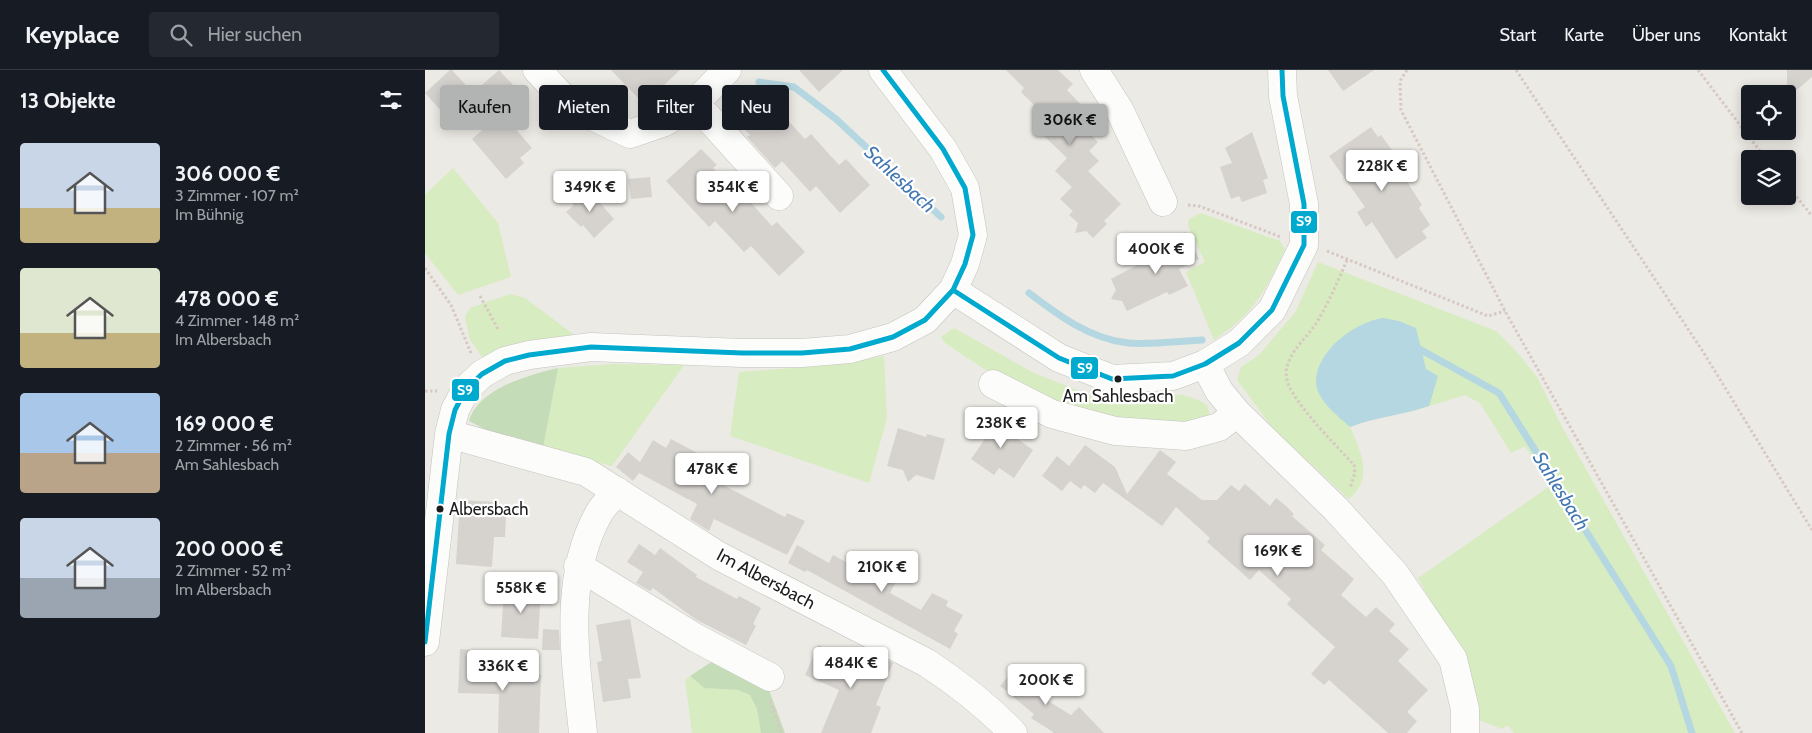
<!DOCTYPE html>
<html lang="de">
<meta charset="utf-8">
<style>
:root{--surface:#171b24;--page:#242831;--text:#f1f3f6;--muted:#9ea1a6;--line:#363941;--accent:#b2b3b3}
body{margin:0;font-family:Cabin,sans-serif;background:var(--page);color:var(--text);height:100vh;display:flex;flex-direction:column;font-size:19px;white-space:nowrap}
*{box-sizing:border-box;margin:0}
p{font-size:16px;color:var(--muted)}
.icon{flex:none;width:28px;height:28px;fill:none;stroke:currentColor;stroke-width:2;stroke-linecap:round;stroke-linejoin:round}
.map{position:relative;flex:1;overflow:hidden}
.details{display:flex;flex-direction:column;background:var(--surface);width:425px}
.details>*{flex:none}
.top-card{position:absolute;left:15px;top:15px;width:475px;height:45px;display:flex;gap:10px}
.controls{position:absolute;left:1316px;top:15px;display:grid;gap:10px}
.controls a{display:grid;place-items:center;width:55px;height:55px;border-radius:5px;background:var(--surface);box-shadow:0 2px 12px #0003;font-size:25px}
.price{position:absolute;translate:-50% -42px;padding:0 11px;border-radius:5px;background:#fff;color:#222;font-size:16px;line-height:32px;filter:drop-shadow(0 1px 2px #0008)}
.price::after{content:'';position:absolute;left:50%;top:30px;width:15px;height:11px;margin-left:-8px;background:inherit;clip-path:polygon(0 0,100% 0,50% 100%)}
.price.current{background:var(--accent);color:#111}
ul{padding:0;list-style:none}
li{display:flex;align-items:center;gap:15px;height:125px;padding:0 20px}
li span{display:grid;place-items:center;flex:none;width:140px;height:100px;border-radius:5px;color:#555}
li>.icon{margin-inline-start:auto}
span .icon{width:60px;height:60px;fill:#fffc;stroke-width:1}
li b{font-size:21px}
h2{display:flex;justify-content:space-between;align-items:center;height:60px;padding:0 20px;font-size:21px}
.chip{padding:0 18px;border-radius:5px;background:var(--surface);box-shadow:0 2px 12px #0003;font-size:18px;line-height:45px}
.chip.current{background:var(--accent);color:#111}
header{display:flex;align-items:center;gap:30px;box-sizing:border-box;height:70px;padding:0 25px;background:var(--surface);border-bottom:1px solid var(--line)}
header strong{font-size:24px}
nav{display:flex;gap:28px;margin-inline-start:auto;font-size:18px}
.search{width:350px;height:45px;background:var(--page);display:flex;align-items:center;gap:12px;box-sizing:border-box;padding:0 18px;border-radius:5px;color:var(--muted);font-size:19px}
main{display:flex;flex:1;min-height:0}
.map>svg:first-child{display:block}
</style>
<header>
<strong>Keyplace</strong>
<div class="search"><svg class="icon" aria-label="search" viewBox="0 0 24 24"><circle cx="10" cy="10" r="6"/><path d="M15 15l6 6"/></svg>Hier suchen</div>
<nav><a>Start</a><a>Karte</a><a>Über uns</a><a>Kontakt</a></nav>
</header>
<main>
<section class="details">
<h2>13 Objekte<svg class="icon" aria-label="filters" viewBox="0 0 24 24"><path d="M4 7h16M4 17h16"/><circle cx="9" cy="7" r="2"/><circle cx="15" cy="17" r="2"/></svg></h2>
<ul>
<li><span style="background:linear-gradient(#c9d6e8 65%,#c2b280 0)"><svg class="icon" aria-label="home" viewBox="0 0 24 24"><path d="M3 11l9-7 9 7M6 9v11h12V9"/></svg></span><div><b>306 000 €</b><p>3 Zimmer · 107 m²</p><p>Im Bühnig</p></div></li>
<li><span style="background:linear-gradient(#dfe7d0 65%,#c2b280 0)"><svg class="icon" aria-label="home" viewBox="0 0 24 24"><path d="M3 11l9-7 9 7M6 9v11h12V9"/></svg></span><div><b>478 000 €</b><p>4 Zimmer · 148 m²</p><p>Im Albersbach</p></div></li>
<li><span style="background:linear-gradient(#a9c7e8 60%,#b9a48a 0)"><svg class="icon" aria-label="home" viewBox="0 0 24 24"><path d="M3 11l9-7 9 7M6 9v11h12V9"/></svg></span><div><b>169 000 €</b><p>2 Zimmer · 56 m²</p><p>Am Sahlesbach</p></div></li>
<li><span style="background:linear-gradient(#c9d6e8 60%,#9aa5b1 0)"><svg class="icon" aria-label="home" viewBox="0 0 24 24"><path d="M3 11l9-7 9 7M6 9v11h12V9"/></svg></span><div><b>200 000 €</b><p>2 Zimmer · 52 m²</p><p>Im Albersbach</p></div></li>
</ul>
</section>
<div class="map">
<svg width="1387" height="663" viewBox="0 0 1387 663">
<rect width="100%" height="100%" fill="#eceae4"/>
<!-- grass -->
<path fill="#d7ecc0" d="M28 98 73 153 86 207 33 225 0 183V125Z
M776 143 855 171 860 180C838 224 831 241 789 270L761 202 780 192 763 156 764 149Z
M893 192 1071 261 1092 282 1112 307 1136 355 1310 663H1089L1083 655 1077 659 1054 650 1030 575 993 508 1125 416 1100 376 1086 383 1055 333 1040 325 985 342 947 348 925 357C936 382 949 408 924 429L849 360 812 310 816 297 834 285 871 241Z
M85 224 100 228 152 267 58 288 45 270 40 247 45 238Z
M529 258 609 303 669 327V331L709 335 715 328C743 324 757 320 782 335L786 348 764 358 648 345 571 307 520 273 516 267Z
M459 286 462 348 444 413 305 366 314 302 410 295Z
M187 294 259 295 187 396 118 378 133 298Z
M265 606 279 618 313 620 325 625 332 639 336 663H267L260 610Z"/>
<!-- forest -->
<path fill="#c4dcb7" d="M133 298 118 378 71 365 44 351C54 318 104 305 133 298Z
M288 591 341 612 360 663H336L332 639 325 625 313 620 279 618 265 606Z"/>
<!-- water -->
<path fill="#b5d7e1" d="M958 248 974 251 991 258 1001 299 1013 306 1004 336C978 345 951 347 925 357 912 345 891 330 891 311 892 280 930 252 958 248Z"/>
<g fill="none" stroke-linecap="round" stroke-linejoin="round">
<!-- stream -->
<path stroke="#b5d7e1" stroke-width="7" d="M334 12 369 17 411 49 516 147
M604 223C633 245 665 269 703 273 724 275 755 271 777 270
M989 276 1074 323 1246 596 1267 663"/>
</g>
<!-- building -->
<path fill="#d6d3cf" d="M25 0H27L48 23 74 0 103 31 82 49 107 78 95 88 99 93 81 109 47 69 68 51 18 43 0 23Z
M186 0H255L219 34Z
M374 0H418L394 22Z
M581 0H633L648 14 642 20 657 36 655 38 661 44 656 49 669 61 666 65 673 72 664 81 674 91 663 101 696 134 679 151 682 154 668 168 661 161 650 163 653 153 644 145 648 141 635 129 647 117 630 101 642 88 618 65 621 61 611 51 618 44 596 22 599 18Z
M903 0H949L918 21Z
M1362 0H1387V7L1362 28Z
M337 22 380 69 386 64 414 95 421 89 445 115 415 143 391 116 385 122 357 91 350 98 322 67 325 65 309 48Z
M946 57 953 67 956 65 972 87 968 90 997 135 994 138 1005 155 997 161 1002 168 971 189 947 152 941 157 932 142 940 137 904 86Z
M827 62 843 108 838 110 842 123 817 132 814 126 806 129 795 97 807 93 800 78Z
M276 79 292 95 288 98 316 128 319 125 347 156 352 152 380 182 354 206 326 176 319 182 290 151 284 157 241 111Z
M225 107 227 127 206 129 203 109Z
M162 118 189 149 169 168 158 155 156 157 141 142 149 135 146 132Z
M760 162 774 189 754 199 763 216 744 225 742 222 702 241 697 231 686 229 691 220 686 209 746 177 743 171Z
M565 343 586 357 583 362 608 380 589 408 574 398 569 405 546 389 562 366 553 360Z
M473 358 501 367 502 364 520 369 509 410 491 405 483 412 478 400 462 396Z
M246 369 291 393 286 401 301 409 298 415 360 447 362 443 380 451 362 485 289 449 284 461 265 449 272 434 214 403 208 411 191 397 203 382 215 392 228 370 241 378Z
M660 375 690 397 702 424 735 380 751 392 742 404 777 430H792L806 415 814 421 820 414 845 436 851 428 861 436 869 444 867 446 900 475 896 480 929 509 916 525 941 547 951 537 970 554 964 561 984 579 973 591 1003 620 982 642 992 651 982 663H963L904 610 899 615 886 604 910 577 862 534 866 529 834 500 825 510 782 472 785 468 751 437 737 456 678 413 670 423 659 415 656 419 645 411 637 421 617 406 632 386 644 396Z
M35 430 72 432 71 445 81 446 80 467H69L67 497 31 494Z
M214 474 230 485 235 478 272 505 271 507 312 529 314 526 336 538 328 554 331 556 321 575 270 549 228 518 225 521 211 513 218 502 202 492Z
M372 475 404 493 408 485 423 493 429 482 474 506 465 523 496 540 507 523 523 531 521 536 538 545 529 561 533 564 525 579 382 500 380 502 363 493Z
M79 519 116 522 113 569 76 567Z
M205 549 216 608 203 609 206 628 178 632 172 592 177 591 171 555Z
M118 559 134 560 135 580H117Z
M393 575 442 596 447 582 468 593 451 635 456 637 446 663H396L414 620 380 605Z
M35 579 63 581 61 603 116 605 114 663H73L74 624 33 623Z
M592 596 621 619 615 626 646 645 654 637 679 663H627L628 662 606 648 609 644 575 616Z"/>
<g fill="none" stroke-linecap="round" stroke-linejoin="round">
<defs>
<path id="minor" d="M112 0 146 36 205 64 240 52 270 33 302 0
M669 0 695 41 738 132
M270 33 354 126
M528 220 634 288 687 309 748 306 780 294 814 273 847 240 879 175V134L858 26 857 0
M780 294 794 321 812 343 911 439 970 504 1028 589 1040 639V663
M568 314 627 344 690 361 761 366 794 357 812 343
M24 364 161 402 294 486 502 593C534 614 562 636 588 663
M153 496 271 568 345 607
M0 572 24 364 30 340 41 319 57 304 80 291 104 285 166 277 317 283H377L425 279 468 267 500 250 528 220 540 194 548 165 540 118 518 79 458 0
M158 663C151 593 137 510 173 445 177 436 186 429 192 421"/>
</defs>
<!-- minor casing -->
<use href="#minor" stroke="#c4c3c0" stroke-width="29"/>
<!-- path -->
<path stroke="#d7c8c3" stroke-width="3" stroke-dasharray="2.5 2.5" stroke-linecap="butt" d="M982 0 975 11 976 40 1080 241 1317 663
M1091 0 1277 280 1387 460
M1273 0 1341 89
M1362 115 1387 146
M763 135 774 136 856 167
M902 181 1063 246 1080 241
M922 190C913 211 904 232 892 252 880 272 851 290 865 318 879 344 909 373 929 395L930 403 925 418
M0 198 26 235 46 283
M55 226 74 261
M0 321H12
M345 631 356 663"/>
<!-- minor -->
<use href="#minor" stroke="#fcfcfb" stroke-width="28"/>
<defs>
<path id="bus-1" d="M528 220 634 288 687 309 748 306 780 294 814 273 847 240 879 175V134L858 26 857 0
M0 572 24 364 30 340 41 319 57 304 80 291 104 285 166 277 317 283H377L425 279 468 267 500 250 528 220 540 194 548 165 540 118 518 79 458 0"/>
</defs>
<!-- bus-1 casing -->
<use href="#bus-1" stroke="#fff" stroke-width="9"/>
<!-- bus-1 -->
<use href="#bus-1" stroke="#00a9ce" stroke-width="5"/>
</g>
<!-- markers -->
<g fill="#1c1c1c" stroke="#fff" stroke-width="2">
<circle cx="693" cy="309" r="4.5"/>
<circle cx="15" cy="439" r="4.5"/>
</g>
<g text-anchor="middle" dominant-baseline="central" stroke-width="4.5" stroke-linejoin="round" paint-order="stroke">
<!-- bus labels -->
<g font-size="17" fill="#1c1c1c" stroke="#fff">
<text x="693" y="326">Am Sahlesbach</text>
<text x="24" y="439" text-anchor="start">Albersbach</text>
</g>
<!-- street labels -->
<g font-size="18" fill="#1c1c1c" stroke="#fff">
<text transform="translate(341 509) rotate(28)">Im Albersbach</text>
</g>
<!-- water labels -->
<g font-size="19" font-style="italic" fill="#4277b3" stroke="#fff">
<text transform="translate(475 109) rotate(43)">Sahlesbach</text>
<text transform="translate(1136 421) rotate(58)">Sahlesbach</text>
</g>
</g>
<g stroke="#fff" stroke-width="2">
<rect x="865" y="140" width="28" height="24" rx="5" fill="#00a9ce"/>
<rect x="645" y="286" width="29" height="24" rx="5" fill="#00a9ce"/>
<rect x="26" y="308" width="29" height="24" rx="5" fill="#00a9ce"/>
</g>
<g font-size="14" text-anchor="middle" font-weight="bold" fill="#fff">
<text x="879" y="156">S9</text>
<text x="660" y="303">S9</text>
<text x="40" y="325">S9</text>
</g>
</svg>
<div class="controls">
<a><svg class="icon" aria-label="locate" viewBox="0 0 24 24"><circle cx="12" cy="12" r="6"/><path d="M12 2v4M12 18v4M2 12h4M18 12h4"/></svg></a>
<a><svg class="icon" aria-label="layers" viewBox="0 0 24 24"><path d="M12 4l9 5-9 5-9-5zM3 14l9 5 9-5"/></svg></a>
</div>
<b class="price current" style="left:645px;top:76px">306K €</b>
<b class="price" style="left:957px;top:122px">228K €</b>
<b class="price" style="left:165px;top:143px">349K €</b>
<b class="price" style="left:308px;top:143px">354K €</b>
<b class="price" style="left:731px;top:205px">400K €</b>
<b class="price" style="left:576px;top:379px">238K €</b>
<b class="price" style="left:287px;top:425px">478K €</b>
<b class="price" style="left:853px;top:507px">169K €</b>
<b class="price" style="left:457px;top:523px">210K €</b>
<b class="price" style="left:96px;top:544px">558K €</b>
<b class="price" style="left:426px;top:619px">484K €</b>
<b class="price" style="left:78px;top:622px">336K €</b>
<b class="price" style="left:621px;top:636px">200K €</b>
<div class="top-card">
<a class="chip current">Kaufen</a>
<a class="chip">Mieten</a>
<a class="chip">Filter</a>
<a class="chip">Neu</a>
</div>
</div>
</main>
